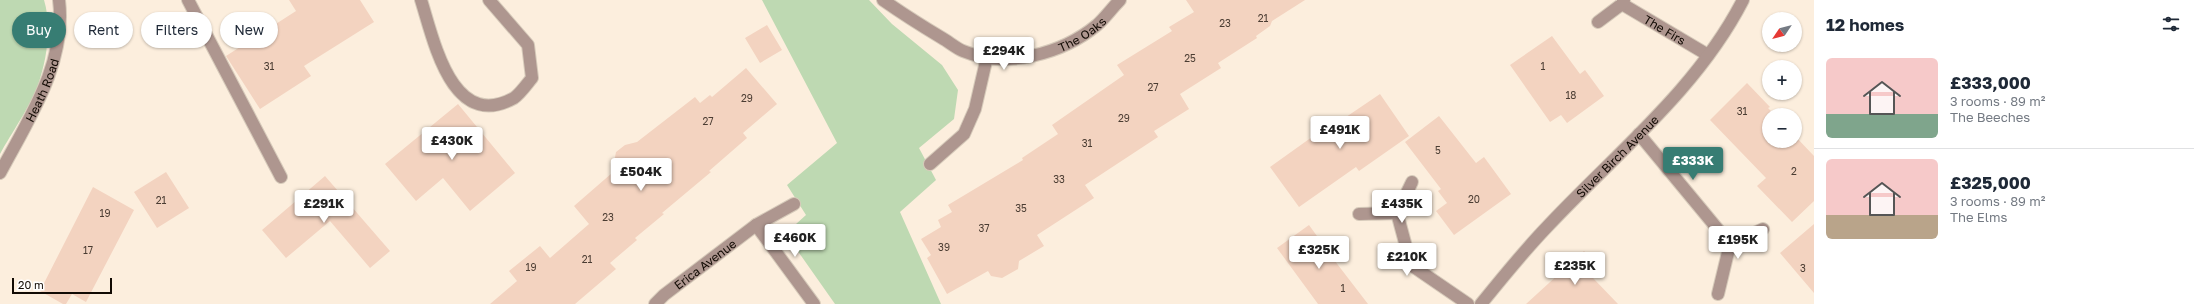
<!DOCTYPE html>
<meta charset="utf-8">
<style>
:root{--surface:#fff;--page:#f2f2f3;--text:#1f2937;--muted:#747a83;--line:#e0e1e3;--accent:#377d73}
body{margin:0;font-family:"Golos Text",sans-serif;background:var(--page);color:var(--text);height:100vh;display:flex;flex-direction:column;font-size:15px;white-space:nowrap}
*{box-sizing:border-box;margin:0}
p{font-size:13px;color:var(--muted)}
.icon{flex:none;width:22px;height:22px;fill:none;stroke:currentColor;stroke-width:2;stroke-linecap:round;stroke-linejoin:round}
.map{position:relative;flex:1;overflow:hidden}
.panel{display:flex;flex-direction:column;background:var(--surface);width:380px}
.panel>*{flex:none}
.guide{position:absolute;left:12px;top:12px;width:380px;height:36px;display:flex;gap:8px}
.needle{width:26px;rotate:235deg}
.buttons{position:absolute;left:1762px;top:12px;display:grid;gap:8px}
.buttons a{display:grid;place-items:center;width:40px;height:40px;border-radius:50%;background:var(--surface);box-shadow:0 1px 3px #0004;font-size:20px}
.scale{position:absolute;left:12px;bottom:10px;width:100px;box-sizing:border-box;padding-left:4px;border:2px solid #110a03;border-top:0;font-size:11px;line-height:14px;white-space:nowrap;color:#110a03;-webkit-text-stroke:3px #fff;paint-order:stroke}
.price{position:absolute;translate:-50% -34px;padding:0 9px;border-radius:4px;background:#fff;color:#222;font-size:13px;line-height:26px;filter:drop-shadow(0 1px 2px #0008)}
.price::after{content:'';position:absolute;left:50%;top:24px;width:12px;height:9px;margin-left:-6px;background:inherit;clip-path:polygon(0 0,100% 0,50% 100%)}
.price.on{background:var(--accent);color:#fff}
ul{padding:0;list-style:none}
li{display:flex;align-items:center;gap:12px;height:100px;padding:0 12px}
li+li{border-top:1px solid var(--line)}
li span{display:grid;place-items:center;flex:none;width:112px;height:80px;border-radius:6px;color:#555}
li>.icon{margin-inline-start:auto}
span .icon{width:48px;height:48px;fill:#fffc;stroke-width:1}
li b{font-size:17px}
h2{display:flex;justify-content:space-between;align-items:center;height:48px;padding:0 12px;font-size:17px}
.chip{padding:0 14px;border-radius:18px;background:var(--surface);box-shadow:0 1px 3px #0004;font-size:14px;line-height:36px}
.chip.on{background:var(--accent);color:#fff}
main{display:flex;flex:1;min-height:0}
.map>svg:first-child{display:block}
</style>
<main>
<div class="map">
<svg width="1814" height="304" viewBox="0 0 1814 304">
<rect width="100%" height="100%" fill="#fceedd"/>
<!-- green -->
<path fill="#bed9b2" d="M0 0H44C52 26 47 59 38 85 31 105 11 134 0 154Z
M762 0H869L892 24 942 65 958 90 954 119 919 148 936 180 900 212 941 304H835L790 240 796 224 806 215 787 185 837 143Z"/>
<!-- building -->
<path fill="#f3d3c0" d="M289 0H360L374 22 304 66 311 76 260 109 226 56 296 11Z
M1186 0H1305L1272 21 1270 26 1256 36 1257 38 1218 63 1221 68 1180 94 1189 109 1154 131 1158 137 1085 185 1094 198 1037 235 1044 246 1019 261 1018 269 1002 278 991 276 988 271 947 294 927 258 931 255 921 239 941 227 938 220 952 212 948 205 1023 160 1022 158 1058 134 1052 125 1124 75 1117 65 1172 31 1169 27 1194 12Z
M767 25 782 50 760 63 745 38Z
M1552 36 1580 74 1585 70 1604 96 1567 123 1561 115 1550 122 1510 65Z
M746 68 777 104 743 133 747 138 709 171 711 172 662 213 664 214 635 238 637 240 610 263 616 269 575 304H490L517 281 509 271 540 246 550 258 589 224 574 206 612 173 616 152 625 145 637 142 695 97 700 103 710 95 712 97Z
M1747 83 1770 107 1768 108 1775 115H1769V141H1795V136L1814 156V201L1792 222 1757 186 1766 178 1710 120Z
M1380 94 1409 136 1359 171 1356 167 1299 207 1270 167 1319 132 1321 134Z
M458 104 515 173 470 211 443 178 416 201 385 164Z
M1439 116 1476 163 1484 157 1511 194 1454 235 1436 211 1447 203 1438 191 1441 189 1405 142Z
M166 172 189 208 157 228 134 192Z
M325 176 390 251 370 268 330 221 286 258 262 230Z
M93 187 134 210 86 302 72 294 66 304H63L40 291Z
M1814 224V293L1780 253Z
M1309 225 1338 265 1368 304H1318L1277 248Z
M1584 251 1602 270 1593 278 1618 304H1526Z"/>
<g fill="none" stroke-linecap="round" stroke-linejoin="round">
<defs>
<path id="lane" d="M188 0 281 177
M421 0C434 41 452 132 514 98 520 94 527 84 532 78L528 45 489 0"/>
<g id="street">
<path id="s1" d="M883 0C903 14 922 26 942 38 949 42 956 48 963 51 1006 69 1062 54 1097 25 1105 18 1112 8 1120 0"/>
<path id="s2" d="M1622 4 1708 55"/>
<path d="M1598 22 1622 4 1624 0"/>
<path d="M1639 134 1730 244"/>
<path d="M930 164 964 134 975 109 987 57"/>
<path id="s3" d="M0 173C28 120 67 63 59 0"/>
<path d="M1397 213 1411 265 1468 304"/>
<path d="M1359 214 1397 213 1412 182"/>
<path d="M756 225 814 304"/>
<path d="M1718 294 1730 244 1763 229"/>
<path id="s4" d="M655 304 664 295 756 225 794 204"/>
<path id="s5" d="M1481 304C1502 278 1523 252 1546 228 1614 155 1697 90 1743 0"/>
</g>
</defs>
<!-- lane casing -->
<use href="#lane" stroke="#d6caba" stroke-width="14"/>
<!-- street casing -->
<use href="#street" stroke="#d6caba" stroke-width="14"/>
<!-- lane -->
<use href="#lane" stroke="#ae968f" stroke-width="12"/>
<!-- street -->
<use href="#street" stroke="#ae968f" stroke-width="12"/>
</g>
<g text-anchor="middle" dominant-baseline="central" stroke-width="3" stroke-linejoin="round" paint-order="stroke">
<!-- number labels -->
<g font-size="10" fill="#4a3c32">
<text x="1263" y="18">21</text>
<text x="1225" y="23">23</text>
<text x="1190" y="58">25</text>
<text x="269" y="66">31</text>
<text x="1543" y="66">1</text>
<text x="1153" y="87">27</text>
<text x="1571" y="95">18</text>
<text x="747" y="98">29</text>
<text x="1742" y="111">31</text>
<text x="1124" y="118">29</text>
<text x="708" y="121">27</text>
<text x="1087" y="143">31</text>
<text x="1438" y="150">5</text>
<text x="1794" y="171">2</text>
<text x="1059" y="179">33</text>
<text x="1474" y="199">20</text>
<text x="161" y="200">21</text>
<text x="1021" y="208">35</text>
<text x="105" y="213">19</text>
<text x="608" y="217">23</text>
<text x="984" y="228">37</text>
<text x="944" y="247">39</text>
<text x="88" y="250">17</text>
<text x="587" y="259">21</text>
<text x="531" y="267">19</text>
<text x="1803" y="268">3</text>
<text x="1343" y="288">1</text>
</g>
<!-- street labels -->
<g font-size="12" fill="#110a03" stroke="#fff">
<text stroke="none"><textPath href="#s2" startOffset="50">The Firs</textPath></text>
<text stroke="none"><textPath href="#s1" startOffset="220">The Oaks</textPath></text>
<text stroke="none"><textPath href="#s3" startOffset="93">Heath Road</textPath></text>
<text stroke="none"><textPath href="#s5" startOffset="201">Silver Birch Avenue</textPath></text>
<text stroke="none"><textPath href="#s4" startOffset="64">Erica Avenue</textPath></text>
</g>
</g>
</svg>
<div class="buttons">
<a><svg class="needle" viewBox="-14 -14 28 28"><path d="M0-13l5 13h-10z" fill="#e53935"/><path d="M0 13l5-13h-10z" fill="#747a83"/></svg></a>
<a>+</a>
<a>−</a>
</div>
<div class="scale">20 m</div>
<b class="price" style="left:1004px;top:71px">£294K</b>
<b class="price" style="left:1340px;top:150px">£491K</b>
<b class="price" style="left:452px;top:161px">£430K</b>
<b class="price on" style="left:1693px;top:181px">£333K</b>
<b class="price" style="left:641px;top:192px">£504K</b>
<b class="price" style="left:324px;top:224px">£291K</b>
<b class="price" style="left:1402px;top:224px">£435K</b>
<b class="price" style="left:795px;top:258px">£460K</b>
<b class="price" style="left:1738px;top:260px">£195K</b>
<b class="price" style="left:1319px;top:270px">£325K</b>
<b class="price" style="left:1407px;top:277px">£210K</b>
<b class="price" style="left:1575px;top:286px">£235K</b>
<div class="guide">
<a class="chip on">Buy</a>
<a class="chip">Rent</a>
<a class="chip">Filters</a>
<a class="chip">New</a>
</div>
</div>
<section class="panel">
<h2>12 homes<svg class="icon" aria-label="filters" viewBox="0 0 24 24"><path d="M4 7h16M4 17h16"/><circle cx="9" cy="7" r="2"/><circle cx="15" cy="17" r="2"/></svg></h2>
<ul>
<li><span style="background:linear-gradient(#f6c9c9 70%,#7fa58c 0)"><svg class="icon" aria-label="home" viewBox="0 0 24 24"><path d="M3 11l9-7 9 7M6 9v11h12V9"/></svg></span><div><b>£333,000</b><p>3 rooms · 89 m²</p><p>The Beeches</p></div></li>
<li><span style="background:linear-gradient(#f6c9c9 70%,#b9a48a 0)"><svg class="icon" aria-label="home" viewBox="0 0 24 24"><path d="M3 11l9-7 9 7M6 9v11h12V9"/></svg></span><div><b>£325,000</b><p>3 rooms · 89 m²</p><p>The Elms</p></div></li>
</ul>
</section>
</main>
